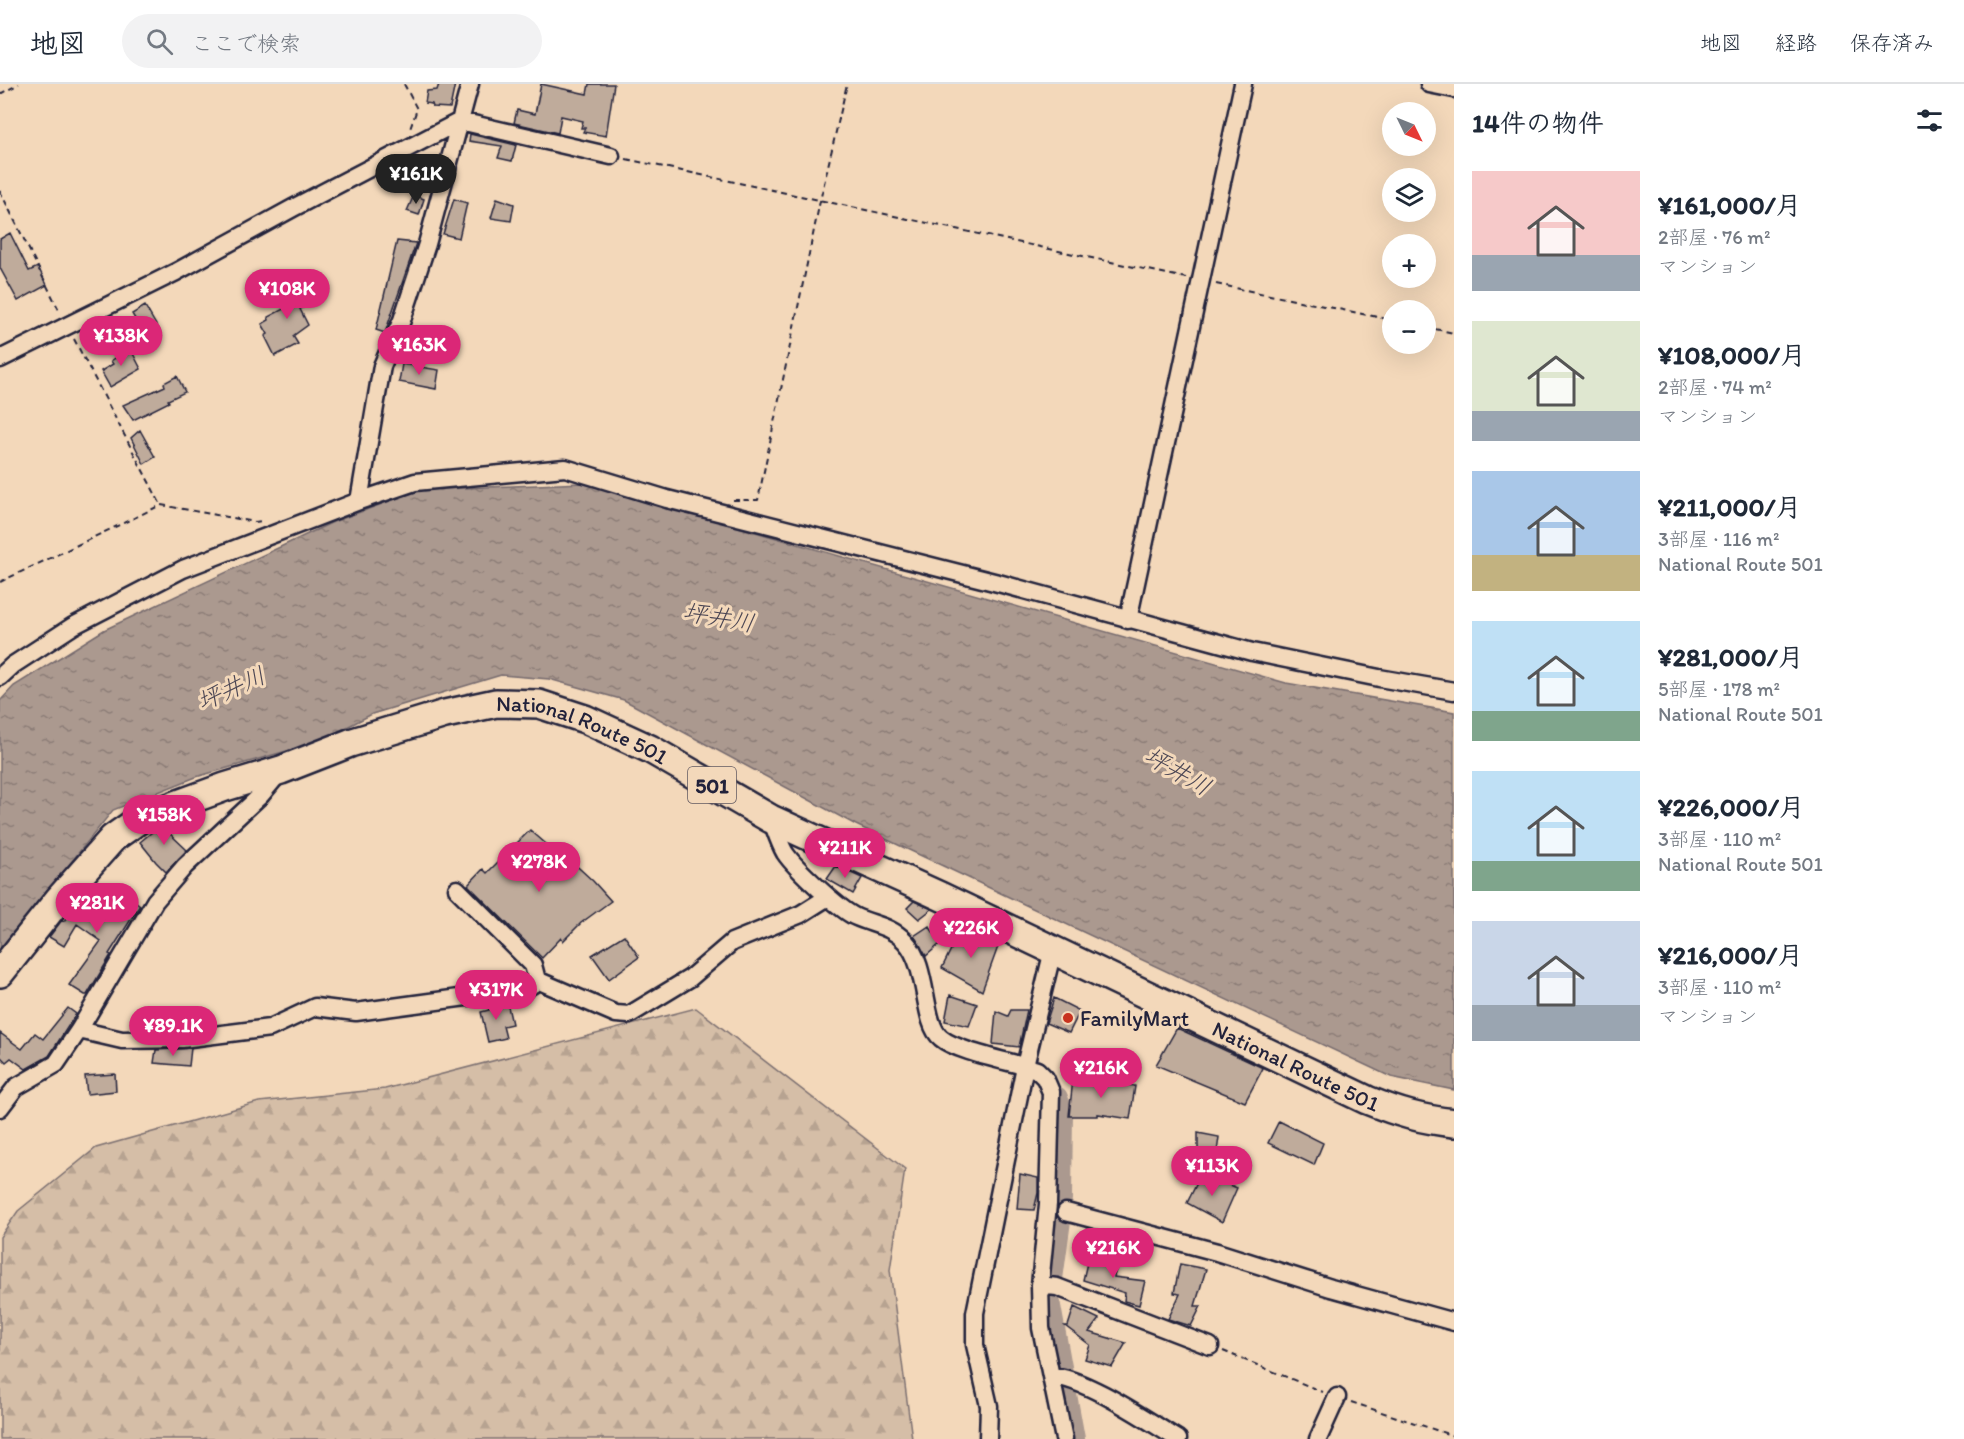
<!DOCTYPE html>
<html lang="ja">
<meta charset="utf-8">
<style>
:root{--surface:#fff;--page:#f2f2f3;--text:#1f2937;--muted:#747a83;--line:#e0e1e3;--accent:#db2777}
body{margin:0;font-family:Itim,"Klee One",sans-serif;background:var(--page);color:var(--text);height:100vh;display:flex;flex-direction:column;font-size:22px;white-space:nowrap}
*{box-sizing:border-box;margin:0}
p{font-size:20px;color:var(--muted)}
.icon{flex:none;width:33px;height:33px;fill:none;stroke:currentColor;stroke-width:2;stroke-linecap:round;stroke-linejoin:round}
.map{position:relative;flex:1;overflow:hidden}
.sheet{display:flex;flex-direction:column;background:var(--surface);width:510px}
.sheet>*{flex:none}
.needle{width:39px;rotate:133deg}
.buttons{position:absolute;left:1382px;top:18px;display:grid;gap:12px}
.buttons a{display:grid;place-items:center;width:54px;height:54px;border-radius:50%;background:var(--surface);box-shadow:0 6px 24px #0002;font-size:30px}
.price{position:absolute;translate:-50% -51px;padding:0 14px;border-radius:21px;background:var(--accent);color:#fff;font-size:20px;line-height:39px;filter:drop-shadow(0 2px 3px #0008)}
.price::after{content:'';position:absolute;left:50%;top:36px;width:18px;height:14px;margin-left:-9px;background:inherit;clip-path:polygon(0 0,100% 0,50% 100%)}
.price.current{background:#222;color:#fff}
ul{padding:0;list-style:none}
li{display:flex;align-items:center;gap:18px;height:150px;padding:0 18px}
li span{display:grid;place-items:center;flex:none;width:168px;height:120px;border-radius:0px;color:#555}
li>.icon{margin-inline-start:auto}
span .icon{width:72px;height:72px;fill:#fffc;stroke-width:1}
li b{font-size:26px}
h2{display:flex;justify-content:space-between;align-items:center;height:72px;padding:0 18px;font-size:26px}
header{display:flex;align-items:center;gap:36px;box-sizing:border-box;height:84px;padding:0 30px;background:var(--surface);border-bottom:2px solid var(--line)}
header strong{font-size:28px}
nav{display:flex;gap:33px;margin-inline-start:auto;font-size:21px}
.search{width:420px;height:54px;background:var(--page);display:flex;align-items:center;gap:15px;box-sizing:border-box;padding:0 21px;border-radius:33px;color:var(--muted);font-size:22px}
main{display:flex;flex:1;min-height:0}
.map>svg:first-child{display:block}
</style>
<header>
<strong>地図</strong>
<div class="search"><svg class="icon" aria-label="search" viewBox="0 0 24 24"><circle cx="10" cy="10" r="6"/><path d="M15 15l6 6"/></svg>ここで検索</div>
<nav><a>地図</a><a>経路</a><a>保存済み</a></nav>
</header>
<main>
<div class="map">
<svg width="1454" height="1355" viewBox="0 0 1454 1355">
<defs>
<pattern id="forest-firs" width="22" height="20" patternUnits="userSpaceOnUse" patternTransform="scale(1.5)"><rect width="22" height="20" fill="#d5bea7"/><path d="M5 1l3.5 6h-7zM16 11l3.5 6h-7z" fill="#b7a391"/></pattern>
<pattern id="water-ripples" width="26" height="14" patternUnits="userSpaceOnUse" patternTransform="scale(1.5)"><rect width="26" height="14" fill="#ab998f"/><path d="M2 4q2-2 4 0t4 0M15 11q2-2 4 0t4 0" fill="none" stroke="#8b7c76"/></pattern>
</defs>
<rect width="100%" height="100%" fill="#f3d8ba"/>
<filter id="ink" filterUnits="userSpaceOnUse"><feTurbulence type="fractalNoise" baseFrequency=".0167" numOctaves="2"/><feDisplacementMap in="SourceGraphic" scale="12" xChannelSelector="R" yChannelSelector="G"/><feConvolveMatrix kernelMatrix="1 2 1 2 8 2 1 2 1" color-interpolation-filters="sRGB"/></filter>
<g filter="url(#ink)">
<!-- forest -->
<path fill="url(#forest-firs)" stroke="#7c7071" stroke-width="1.5" d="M696 924 905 1085 890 1186 912 1355H0V1153L18 1127 96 1064 259 1018 385 1005Z"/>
<!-- water -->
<path fill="url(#water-ripples)" stroke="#74696d" stroke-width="1.5" d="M583 399 1286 599 1454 628V1006L1391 993 856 741 624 616 549 595 501 591 372 630 318 658 196 693 113 726 0 866V617L14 602 104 546 333 438 420 406Z"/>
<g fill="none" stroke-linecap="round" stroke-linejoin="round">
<!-- river -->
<path stroke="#ab998f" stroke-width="24" d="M1056 1014 1061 1027 1060 1115
M1060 1129 1048 1217 1073 1355"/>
</g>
<!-- building -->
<path fill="#bfab9b" stroke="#22223b" stroke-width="1.5" d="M439 0H455L450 24 433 23 432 20 425 19 427 7 437 6Z
M541 0 587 10 589 0H614L606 52 583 48 585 44H581L583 37 561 32 558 49 514 39 517 26 535 30Z
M470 50 516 61 512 77 498 74 502 62 469 57Z
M414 111 424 115 419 131 407 127Z
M497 114 514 120 511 137 491 134Z
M454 115 467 119 459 154 443 150Z
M10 149 29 187 38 183 47 201 18 217 0 184V155Z
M397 157 416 159 385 249 376 246Z
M296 193 310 220 300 225 308 241 293 252 298 260 275 272 265 252 268 250 262 240 269 236 268 233 293 220 284 199Z
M145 222 160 248 147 255 132 230Z
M128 260 141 285 110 303 101 287 113 280 111 277 121 270 119 266Z
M402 280 439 286 436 305 399 298Z
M177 292 185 308 168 316 169 318 133 336 123 321 165 302 164 299Z
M140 346 155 373 144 380 131 354Z
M181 736 183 741 168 748 187 766 166 788 156 778 140 758 157 744Z
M530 746 552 765 555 762 593 797 611 817 581 839 563 857 561 854 542 874 468 801 483 785 487 789Z
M836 782 862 794 853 810 827 795Z
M119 805 140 821 109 870 111 871 87 911H85L69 901 101 857 77 840 64 862 49 853 62 836 64 837 81 814 102 829Z
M914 817 932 825 919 835 907 824Z
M929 842 941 859 926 872 914 852Z
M961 845 999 860 982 907 942 884Z
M624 851 639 873 609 895 592 871Z
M950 911 977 920 969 942 945 937Z
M1054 914 1080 927 1069 949 1046 939Z
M507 918 512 940 503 942 506 954 488 958 481 928 489 926 488 921Z
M68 924 76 930 49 972 26 985 11 974 6 978 0 972V949L22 965 35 949 43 955Z
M1011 926H1027L1019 963 993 960 996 927 1008 932Z
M1177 944 1263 984 1245 1018 1156 981Z
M191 964 189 982 154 979 156 966Z
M115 990 116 1007 87 1010 85 992Z
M1073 995 1097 996 1135 1002 1130 1035 1098 1030V1032H1069Z
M1279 1037 1323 1059 1314 1081 1268 1059Z
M1198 1049 1219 1053 1217 1068 1198 1067Z
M1202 1089 1237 1104 1222 1138 1187 1119Z
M1020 1090 1038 1094V1109L1034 1126 1017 1125Z
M1089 1170 1117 1181 1114 1193 1145 1197 1139 1221 1124 1217 1125 1209 1083 1196Z
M1180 1180 1206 1185 1195 1222H1201L1191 1242 1168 1235 1180 1210 1174 1209Z
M1074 1223 1099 1235 1089 1248 1126 1259 1112 1283 1085 1275 1090 1261 1065 1242H1068Z"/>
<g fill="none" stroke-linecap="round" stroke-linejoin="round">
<defs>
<path id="minor" d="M1429 0 1454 5
M0 275 176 188 293 124 460 37 611 72
M359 417 382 282 402 236 427 160 470 0
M1128 536 1243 0
M0 593 13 581 73 542 183 485 359 417 415 398 565 384 667 415 1002 500 1252 568 1379 594 1454 607
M771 735C775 745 779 759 785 769 795 784 840 826 856 833 874 841 891 842 905 857 929 882 922 939 941 954 957 968 1014 978 1037 986L1045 994 1051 1008 1048 1120 1040 1201 1041 1244 1064 1355
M537 896 616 930 629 931 690 894 732 858 801 830 828 813
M79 946 122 956 182 955 270 944 315 923 356 928 525 905 535 899 537 896 533 881 457 805
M0 1024 16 1003 56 980 79 946 155 817 185 782 261 711 281 687
M1066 1128 1217 1168 1331 1204 1454 1238
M1040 1201 1057 1203 1210 1262
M1051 1292C1084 1293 1148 1337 1178 1355
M988 1355 989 1322 975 1261V1229L1025 982 1053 866
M1318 1355 1337 1313"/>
<g id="trunk">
<path id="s1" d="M0 889 59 815 113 754 143 733 225 703 281 686 350 659 445 630 496 619 539 620 585 635 650 665 771 735 940 812 1367 1016C1399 1029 1420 1035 1454 1039"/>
</g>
</defs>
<!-- minor casing -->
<use href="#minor" stroke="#22223b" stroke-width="21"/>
<!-- trunk casing -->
<use href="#trunk" stroke="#22223b" stroke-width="32"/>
<!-- path -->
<path stroke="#22223b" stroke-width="2" stroke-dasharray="6 4.5" stroke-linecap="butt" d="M404 0 417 25 410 45
M0 10 19 0
M626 75 1186 194
M0 107 60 228
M1216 200 1392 236
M1425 243 1454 249
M74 255 161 421
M733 416H758L820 117 847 0
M0 498 161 421 255 438 262 437
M1223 1267 1323 1308
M1351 1318 1454 1352"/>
<!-- minor -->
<use href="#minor" stroke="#f3d8ba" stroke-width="16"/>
<!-- trunk -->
<use href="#trunk" stroke="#f3d8ba" stroke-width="27"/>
</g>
</g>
<!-- markers -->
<circle fill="#c8321e" stroke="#f3d8ba" stroke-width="2" cx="1068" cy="934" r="6"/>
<g text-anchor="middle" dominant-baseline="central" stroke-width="6" stroke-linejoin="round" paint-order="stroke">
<!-- shield labels -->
<rect fill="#f3d8ba" stroke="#615961" stroke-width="1.5" x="688" y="683" width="48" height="36" rx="4.5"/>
<g font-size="21" font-weight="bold" fill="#22223b">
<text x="712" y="701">501</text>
</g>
<!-- street labels -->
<g font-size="22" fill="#22223b" stroke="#f3d8ba">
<text stroke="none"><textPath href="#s1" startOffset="675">National Route 501</textPath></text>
<text stroke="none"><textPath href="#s1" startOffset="1467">National Route 501</textPath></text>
</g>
<!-- poi labels -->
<g font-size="22" fill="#22223b" stroke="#f3d8ba" text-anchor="start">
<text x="1080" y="934">FamilyMart</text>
</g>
<!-- water labels -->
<g font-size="24" font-style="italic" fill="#4b4654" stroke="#f3d8ba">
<text transform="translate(719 533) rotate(10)">坪井川</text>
<text transform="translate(231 604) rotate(-24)">坪井川</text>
<text transform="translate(1178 687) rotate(30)">坪井川</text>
</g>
</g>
</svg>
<div class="buttons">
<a><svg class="needle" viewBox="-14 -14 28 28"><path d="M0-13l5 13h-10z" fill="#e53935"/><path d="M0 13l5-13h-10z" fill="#747a83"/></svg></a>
<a><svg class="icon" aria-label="layers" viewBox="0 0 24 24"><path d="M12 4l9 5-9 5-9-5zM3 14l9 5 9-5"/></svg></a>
<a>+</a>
<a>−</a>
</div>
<b class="price current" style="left:416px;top:121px">¥161K</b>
<b class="price" style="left:287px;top:236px">¥108K</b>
<b class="price" style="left:121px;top:283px">¥138K</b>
<b class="price" style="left:419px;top:292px">¥163K</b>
<b class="price" style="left:164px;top:762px">¥158K</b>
<b class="price" style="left:845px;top:795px">¥211K</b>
<b class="price" style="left:539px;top:809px">¥278K</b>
<b class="price" style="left:97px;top:850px">¥281K</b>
<b class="price" style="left:971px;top:875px">¥226K</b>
<b class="price" style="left:496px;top:937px">¥317K</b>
<b class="price" style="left:173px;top:973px">¥89.1K</b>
<b class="price" style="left:1101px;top:1015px">¥216K</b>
<b class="price" style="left:1212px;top:1113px">¥113K</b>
<b class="price" style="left:1113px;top:1195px">¥216K</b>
</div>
<section class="sheet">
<h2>14件の物件<svg class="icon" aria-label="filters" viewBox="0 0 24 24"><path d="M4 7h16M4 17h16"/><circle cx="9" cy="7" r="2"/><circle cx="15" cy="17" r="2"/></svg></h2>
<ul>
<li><span style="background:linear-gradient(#f6c9c9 70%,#9aa5b1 0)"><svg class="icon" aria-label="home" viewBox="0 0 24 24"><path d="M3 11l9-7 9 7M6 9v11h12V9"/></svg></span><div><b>¥161,000/月</b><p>2部屋 · 76 m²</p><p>マンション</p></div></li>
<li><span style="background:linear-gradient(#dfe7d0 75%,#9aa5b1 0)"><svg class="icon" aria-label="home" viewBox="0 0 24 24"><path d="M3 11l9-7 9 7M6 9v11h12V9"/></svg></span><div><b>¥108,000/月</b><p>2部屋 · 74 m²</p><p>マンション</p></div></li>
<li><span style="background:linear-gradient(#a9c7e8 70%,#c2b280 0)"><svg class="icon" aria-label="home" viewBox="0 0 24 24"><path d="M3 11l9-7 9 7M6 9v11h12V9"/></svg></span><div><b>¥211,000/月</b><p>3部屋 · 116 m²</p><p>National Route 501</p></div></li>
<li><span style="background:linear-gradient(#bfe0f5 75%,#7fa58c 0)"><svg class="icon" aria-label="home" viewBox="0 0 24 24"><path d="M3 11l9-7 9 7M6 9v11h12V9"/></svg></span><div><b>¥281,000/月</b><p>5部屋 · 178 m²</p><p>National Route 501</p></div></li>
<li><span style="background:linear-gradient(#bfe0f5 75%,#7fa58c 0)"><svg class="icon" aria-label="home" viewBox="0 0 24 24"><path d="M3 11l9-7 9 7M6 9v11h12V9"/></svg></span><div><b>¥226,000/月</b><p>3部屋 · 110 m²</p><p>National Route 501</p></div></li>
<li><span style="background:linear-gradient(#c9d6e8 70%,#9aa5b1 0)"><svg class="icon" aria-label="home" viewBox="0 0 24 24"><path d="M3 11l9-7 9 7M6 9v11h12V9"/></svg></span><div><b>¥216,000/月</b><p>3部屋 · 110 m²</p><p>マンション</p></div></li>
</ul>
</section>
</main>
